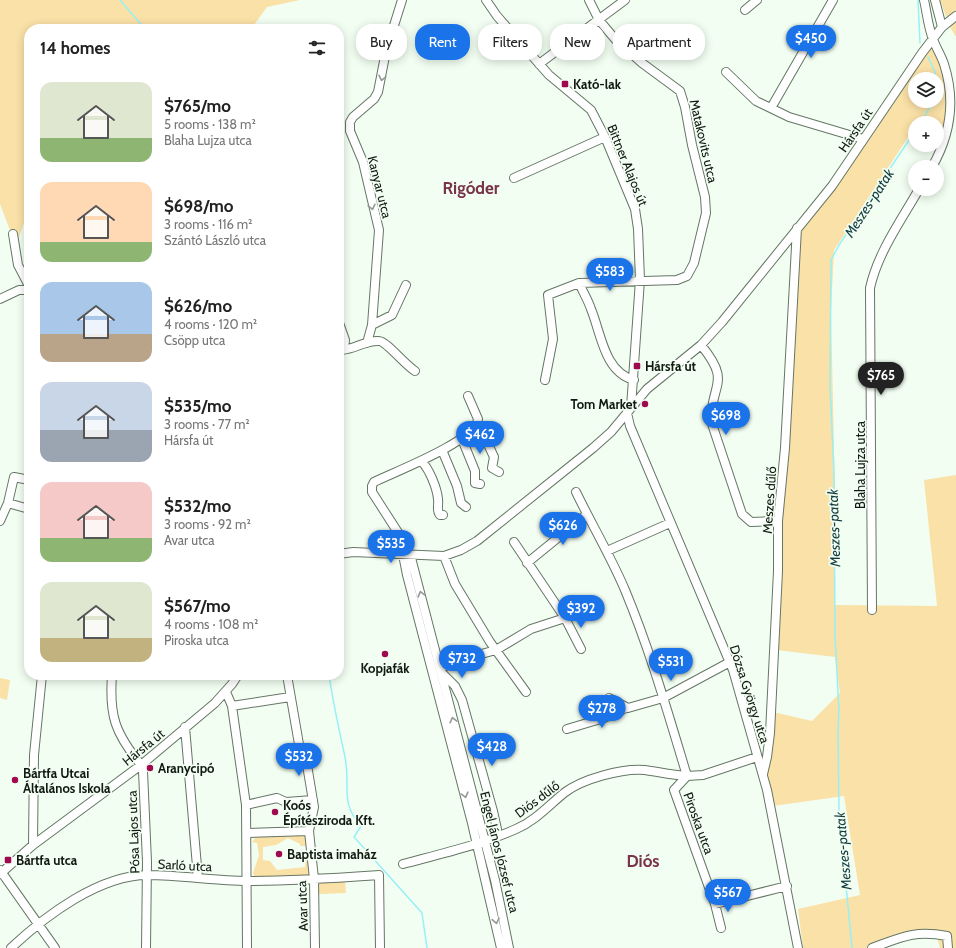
<!DOCTYPE html>
<meta charset="utf-8">
<style>
:root{--surface:#fff;--page:#f2f2f2;--text:#222;--muted:#767676;--accent:#1a73e8}
body{margin:0;font-family:Cabin,sans-serif;background:var(--page);color:var(--text);height:100vh;display:flex;flex-direction:column;font-size:15px;white-space:nowrap}
*{box-sizing:border-box;margin:0}
p{font-size:13px;color:var(--muted)}
.icon{flex:none;width:22px;height:22px;fill:none;stroke:currentColor;stroke-width:2;stroke-linecap:round;stroke-linejoin:round}
.map{position:relative;flex:1;overflow:hidden}
.panel{position:absolute;left:24px;top:24px;width:320px;height:656px;display:flex;flex-direction:column;background:var(--surface);border-radius:16px;box-shadow:0 2px 10px #0003}
.panel>*{flex:none}
.guide{position:absolute;left:356px;top:24px;width:380px;height:36px;display:flex;gap:8px}
.tools{position:absolute;left:908px;top:72px;display:grid;gap:8px}
.tools a{display:grid;place-items:center;width:36px;height:36px;border-radius:50%;background:var(--surface);box-shadow:0 2px 10px #0003;font-size:20px}
.price{position:absolute;translate:-50% -34px;padding:0 9px;border-radius:14px;background:var(--accent);color:#fff;font-size:13px;line-height:26px;filter:drop-shadow(0 1px 2px #0008)}
.price::after{content:'';position:absolute;left:50%;top:24px;width:12px;height:9px;margin-left:-6px;background:inherit;clip-path:polygon(0 0,100% 0,50% 100%)}
.price.on{background:#222;color:#fff}
ul{padding:0;list-style:none}
li{display:flex;align-items:center;gap:12px;height:100px;padding:0 16px}
li span{display:grid;place-items:center;flex:none;width:112px;height:80px;border-radius:12px;color:#555}
li>.icon{margin-inline-start:auto}
span .icon{width:48px;height:48px;fill:#fffc;stroke-width:1}
li b{font-size:17px}
h2{display:flex;justify-content:space-between;align-items:center;height:48px;padding:0 16px;font-size:17px}
.chip{padding:0 14px;border-radius:16px;background:var(--surface);box-shadow:0 2px 10px #0003;font-size:14px;line-height:36px}
.chip.on{background:var(--accent);color:#fff}
.map>svg:first-child{display:block}
</style>
<div class="map">
<svg width="956" height="948" viewBox="0 0 956 948">
<rect width="100%" height="100%" fill="#f2fef2"/>
<!-- green -->
<path fill="#fae1a7" fill-rule="evenodd" d="M0 0H300L267 7 251 29H29V208L16 246 0 204Z
M940 0H956V37L950 27Z
M931 47 945 75 946 118 938 146 936 145 937 123H915V138L909 136 834 250 831 312 835 492 834 605 937 606 924 480 956 475V948H940L936 933 880 948H803L798 909 860 895 844 796 773 806 767 775 773 712 812 721 840 693 835 657 777 650 778 521 800 228ZM915 79H937V101H915Z
M0 678 10 680 7 700 0 698Z
M304 834 307 838 308 846H300V844L288 838 276 845 263 847V860L270 861 277 870 305 867 306 856 300 855V852H310L311 873 308 876 257 878 254 876 253 873 259 855 257 843 252 842 256 837Z
M345 881 346 893 319 894 318 883Z"/>
<g fill="none" stroke-linecap="round" stroke-linejoin="round">
<!-- stream -->
<path stroke="#97f0f6" stroke-width="1.5" d="M120 0 145 29
M918 0 920 43
M928 57 935 72V79
M921 123 933 101
M329 675C333 703 339 729 345 757 351 785 339 802 361 826L354 837 422 913 427 948
M852 948 839 813 838 730 839 711 835 636 834 473 830 385 831 260 839 245 915 131"/>
<defs>
<path id="minor" d="M486 0 497 16 549 75 591 110 605 137 635 209 638 229 640 280 631 407
M924 0C927 13 928 27 933 39 936 48 941 55 944 64 956 101 951 134 932 167
M935 0 942 27
M745 10 757 0
M539 64 625 0
M726 72 756 101 789 117 863 139
M771 108 833 0
M514 178 605 137
M13 234 18 265 29 286
M579 283 677 280 687 276 694 263 706 213 705 197 692 145 685 107 680 91 642 63 615 39 599 20 589 0
M0 299 19 290H29
M339 323 345 340 344 348 339 351
M372 325 379 230 363 162 350 131V122L353 117 374 99 378 92 386 51 402 0
M367 343 372 325 392 315 406 285
M701 345C732 383 711 383 711 421L742 514 751 522 778 521
M342 350C355 349 366 340 379 341 386 341 405 365 415 371
M545 380 553 339 548 295 579 283C583 292 588 300 591 309 601 333 604 372 634 380
M468 396 478 419C476 441 394 472 374 482L372 486V492L399 534 407 575 472 823 501 948
M627 413 630 426 733 670 767 790 798 948
M474 429 486 440 494 457 492 468 499 472
M462 439 475 471V483L480 484
M442 450 457 486 461 503 466 507
M421 461C429 468 437 488 438 499 439 506 436 510 440 515H443
M8 503 29 509
M0 521 8 503 14 477 29 480
M514 542 565 618 581 649
M607 551 670 523
M339 554 353 552 444 556 461 550 477 541 593 448 611 432 647 389 701 345 722 322 832 186 922 53 942 27 956 16
M410 554 495 880 509 948
M444 556 455 584 490 642 526 692
M527 563 587 514
M872 610 870 288C878 252 901 221 919 189
M440 668 463 659 496 650 531 629 565 618
M442 673 455 686 462 700 493 811 497 829 496 837
M112 675C109 716 115 733 141 765L143 771 147 862 146 948
M287 675 300 750 307 765 314 807 309 831 314 879 315 948
M226 692 232 706 246 805 247 948
M609 698 628 708 663 698 730 662
M232 706 290 697
M185 727 198 878
M567 729 604 718 626 708
M757 757 703 775 687 776 674 790 715 904 787 886
M763 774 767 757 770 733 778 571V521L785 448 797 228
M246 805 277 798 286 802 313 800
M248 833 309 831
M33 845 34 755 42 675
M403 864C440 854 480 845 516 829 535 821 548 806 564 793 582 779 622 768 645 770 659 772 673 775 687 776 668 713 650 650 625 590 611 557 592 525 576 492
M0 870 55 948
M0 874 33 845 141 765 215 703 232 684 238 675
M715 904 721 928
M11 948C45 916 99 875 148 875 181 875 215 881 248 881 292 881 335 878 379 875L380 948
M872 948C902 937 914 930 947 936L948 948"/>
</defs>
<!-- minor casing -->
<use href="#minor" stroke="#657665" stroke-width="10"/>
<!-- minor -->
<use href="#minor" stroke="#fff" stroke-width="8"/>
</g>
<!-- one-way arrows -->
<defs><path id="oneway-chevron" d="M-2-3.5L2.5 0L-2 3.5" fill="none" stroke-width="1.6" stroke-linecap="round" stroke-linejoin="round"/></defs>
<g stroke="#949794">
<use href="#oneway-chevron" transform="translate(382 78) rotate(102)"/>
<use href="#oneway-chevron" transform="translate(372 207) rotate(77)"/>
<use href="#oneway-chevron" transform="translate(421 594) rotate(-105)"/>
<use href="#oneway-chevron" transform="translate(453 720) rotate(-104)"/>
<use href="#oneway-chevron" transform="translate(465 795) rotate(75)"/>
<use href="#oneway-chevron" transform="translate(496 921) rotate(79)"/>
</g>
<!-- markers -->
<g fill="#9f094f" stroke="#f2fef2" stroke-width="1.5">
<rect x="561" y="80" width="8" height="8" rx="2"/>
<rect x="633" y="362" width="8" height="8" rx="2"/>
<circle cx="645" cy="404" r="4"/>
<circle cx="385" cy="654" r="4"/>
<circle cx="150" cy="768" r="4"/>
<circle cx="15" cy="780" r="4"/>
<circle cx="275" cy="812" r="4"/>
<circle cx="279" cy="854" r="4"/>
<rect x="4" y="856" width="8" height="8" rx="2"/>
</g>
<g text-anchor="middle" dominant-baseline="central" stroke-width="3.5" stroke-linejoin="round" paint-order="stroke">
<!-- poi labels -->
<g font-size="13" font-weight="bold" fill="#121812" stroke="#f2fef2" text-anchor="start">
<text x="573" y="84">Kató-lak</text>
<text x="645" y="366">Hársfa út</text>
<text x="637" y="404" text-anchor="end">Tom Market</text>
<text x="385" y="668" text-anchor="middle">Kopjafák</text>
<text x="158" y="768">Aranycipó</text>
<text x="23" y="773">Bártfa Utcai<tspan x="23" dy="15">Általános Iskola</tspan></text>
<text x="283" y="805">Koós<tspan x="283" dy="15">Építésziroda Kft.</tspan></text>
<text x="287" y="854">Baptista imaház</text>
<text x="16" y="860">Bártfa utca</text>
</g>
<!-- street labels -->
<g font-size="13" fill="#121812" stroke="#f2fef2">
<text transform="translate(855 130) rotate(-56)">Hársfa út</text>
<text transform="translate(704 141) rotate(77)">Matakovits utca</text>
<text transform="translate(628 165) rotate(68)">Bittner Alajos út</text>
<text transform="translate(380 187) rotate(76)">Kanyar utca</text>
<text transform="translate(860 465) rotate(-90)">Blaha Lujza utca</text>
<text transform="translate(769 500) rotate(-86)">Meszes dűlő</text>
<text transform="translate(750 694) rotate(72)">Dózsa György utca</text>
<text transform="translate(143 747) rotate(-39)">Hársfa út</text>
<text transform="translate(537 799) rotate(-37)">Diós dűlő</text>
<text transform="translate(699 823) rotate(70)">Piroska utca</text>
<text transform="translate(133 832) rotate(-92)">Pósa Lajos utca</text>
<text transform="translate(500 852) rotate(76)">Engel János József utca</text>
<text transform="translate(185 865) rotate(3)">Sarló utca</text>
<text transform="translate(302 906) rotate(-92)">Avar utca</text>
</g>
<!-- water labels -->
<g font-size="14" font-style="italic" fill="#143e41" stroke="#f2fef2">
<text transform="translate(869 203) rotate(-57)">Meszes-patak</text>
<text transform="translate(834 528) rotate(-92)">Meszes-patak</text>
<text transform="translate(843 851) rotate(-95)">Meszes-patak</text>
</g>
<!-- district labels -->
<g font-size="17" font-weight="bold" fill="#79334a" stroke="#f2fef2">
<text x="471" y="188">Rigóder</text>
<text x="643" y="861">Diós</text>
</g>
</g>
</svg>
<div class="tools">
<a><svg class="icon" aria-label="layers" viewBox="0 0 24 24"><path d="M12 4l9 5-9 5-9-5zM3 14l9 5 9-5"/></svg></a>
<a>+</a>
<a>−</a>
</div>
<b class="price" style="left:811px;top:59px">$450</b>
<b class="price" style="left:610px;top:292px">$583</b>
<b class="price on" style="left:881px;top:396px">$765</b>
<b class="price" style="left:726px;top:436px">$698</b>
<b class="price" style="left:480px;top:455px">$462</b>
<b class="price" style="left:563px;top:546px">$626</b>
<b class="price" style="left:391px;top:564px">$535</b>
<b class="price" style="left:581px;top:629px">$392</b>
<b class="price" style="left:462px;top:679px">$732</b>
<b class="price" style="left:671px;top:682px">$531</b>
<b class="price" style="left:602px;top:729px">$278</b>
<b class="price" style="left:492px;top:767px">$428</b>
<b class="price" style="left:299px;top:777px">$532</b>
<b class="price" style="left:728px;top:913px">$567</b>
<div class="guide">
<a class="chip">Buy</a>
<a class="chip on">Rent</a>
<a class="chip">Filters</a>
<a class="chip">New</a>
<a class="chip">Apartment</a>
</div>
<section class="panel">
<h2>14 homes<svg class="icon" aria-label="filters" viewBox="0 0 24 24"><path d="M4 7h16M4 17h16"/><circle cx="9" cy="7" r="2"/><circle cx="15" cy="17" r="2"/></svg></h2>
<ul>
<li><span style="background:linear-gradient(#dfe7d0 70%,#8fb573 0)"><svg class="icon" aria-label="home" viewBox="0 0 24 24"><path d="M3 11l9-7 9 7M6 9v11h12V9"/></svg></span><div><b>$765/mo</b><p>5 rooms · 138 m²</p><p>Blaha Lujza utca</p></div></li>
<li><span style="background:linear-gradient(#ffd9b3 75%,#8fb573 0)"><svg class="icon" aria-label="home" viewBox="0 0 24 24"><path d="M3 11l9-7 9 7M6 9v11h12V9"/></svg></span><div><b>$698/mo</b><p>3 rooms · 116 m²</p><p>Szántó László utca</p></div></li>
<li><span style="background:linear-gradient(#a9c7e8 65%,#b9a48a 0)"><svg class="icon" aria-label="home" viewBox="0 0 24 24"><path d="M3 11l9-7 9 7M6 9v11h12V9"/></svg></span><div><b>$626/mo</b><p>4 rooms · 120 m²</p><p>Csöpp utca</p></div></li>
<li><span style="background:linear-gradient(#c9d6e8 60%,#9aa5b1 0)"><svg class="icon" aria-label="home" viewBox="0 0 24 24"><path d="M3 11l9-7 9 7M6 9v11h12V9"/></svg></span><div><b>$535/mo</b><p>3 rooms · 77 m²</p><p>Hársfa út</p></div></li>
<li><span style="background:linear-gradient(#f6c9c9 70%,#8fb573 0)"><svg class="icon" aria-label="home" viewBox="0 0 24 24"><path d="M3 11l9-7 9 7M6 9v11h12V9"/></svg></span><div><b>$532/mo</b><p>3 rooms · 92 m²</p><p>Avar utca</p></div></li>
<li><span style="background:linear-gradient(#dfe7d0 70%,#c2b280 0)"><svg class="icon" aria-label="home" viewBox="0 0 24 24"><path d="M3 11l9-7 9 7M6 9v11h12V9"/></svg></span><div><b>$567/mo</b><p>4 rooms · 108 m²</p><p>Piroska utca</p></div></li>
</ul>
</section>
</div>
